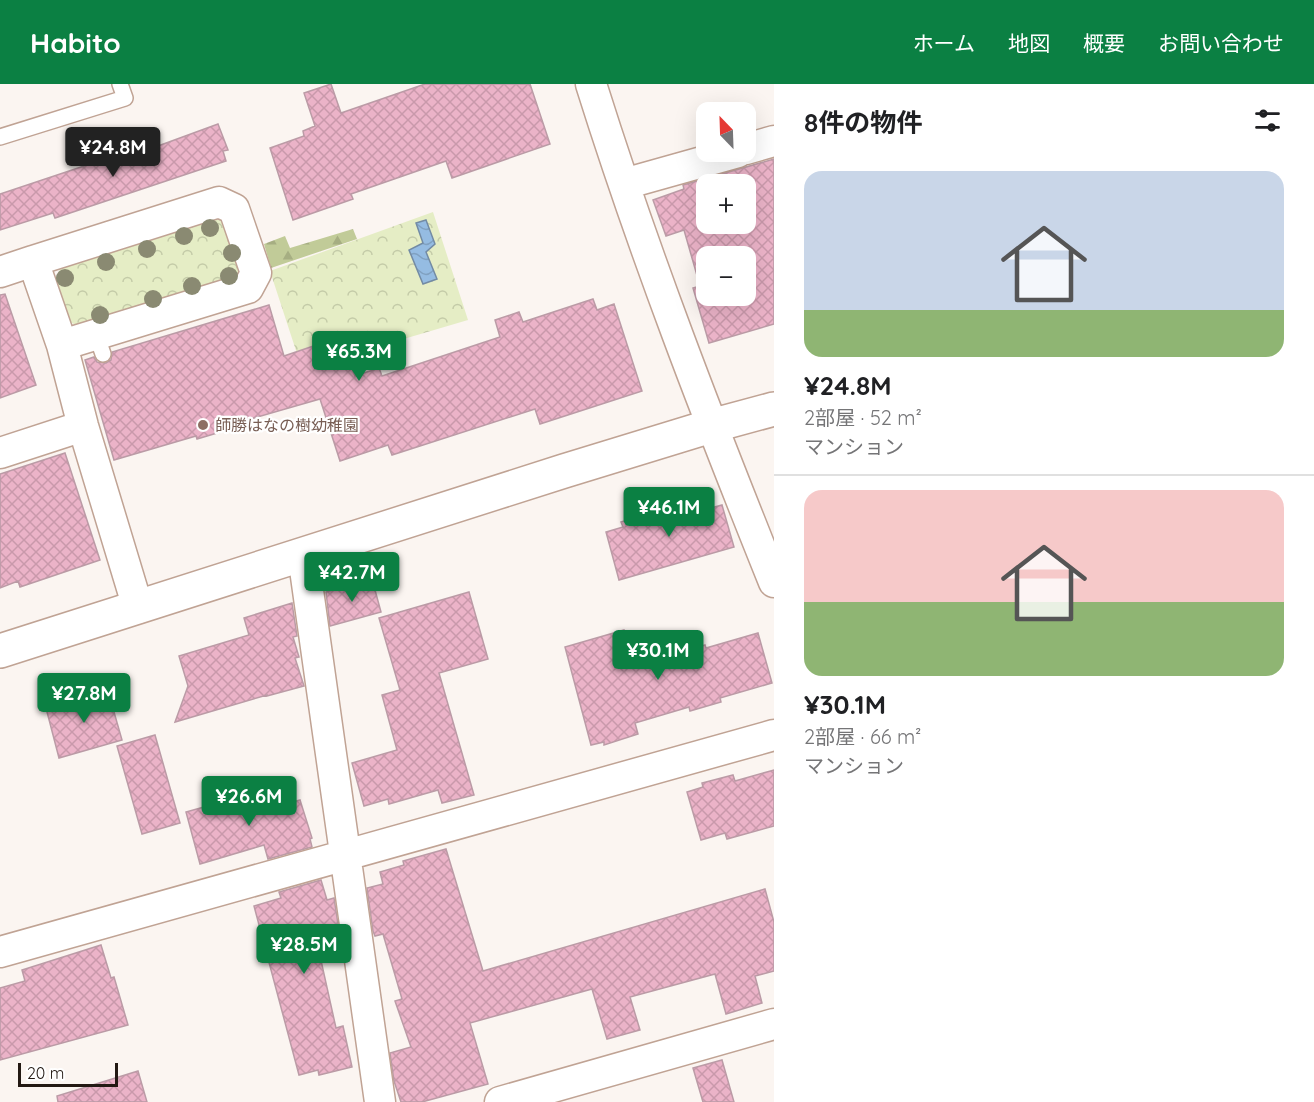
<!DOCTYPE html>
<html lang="ja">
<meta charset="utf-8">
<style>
:root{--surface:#fff;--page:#f6f6f6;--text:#202124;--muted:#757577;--line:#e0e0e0;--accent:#0b8043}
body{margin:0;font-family:Quicksand,"Noto Sans JP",sans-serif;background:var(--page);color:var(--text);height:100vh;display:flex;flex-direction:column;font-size:22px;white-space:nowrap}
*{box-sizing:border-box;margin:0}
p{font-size:20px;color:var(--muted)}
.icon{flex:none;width:33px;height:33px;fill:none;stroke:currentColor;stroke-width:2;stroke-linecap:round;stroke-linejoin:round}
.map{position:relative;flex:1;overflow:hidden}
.panel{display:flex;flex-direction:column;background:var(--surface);width:540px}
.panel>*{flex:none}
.needle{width:39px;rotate:337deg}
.tools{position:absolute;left:696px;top:18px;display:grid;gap:12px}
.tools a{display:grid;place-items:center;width:60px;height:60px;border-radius:12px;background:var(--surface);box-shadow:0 6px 24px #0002;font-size:30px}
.scale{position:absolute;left:18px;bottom:15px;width:100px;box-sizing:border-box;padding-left:6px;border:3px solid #231913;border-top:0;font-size:16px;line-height:21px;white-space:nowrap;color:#231913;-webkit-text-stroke:4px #fff;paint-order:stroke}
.price{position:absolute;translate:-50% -51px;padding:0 14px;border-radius:6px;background:var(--accent);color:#fff;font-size:20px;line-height:39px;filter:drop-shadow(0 2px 3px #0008)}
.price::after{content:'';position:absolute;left:50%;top:36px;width:18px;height:14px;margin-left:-9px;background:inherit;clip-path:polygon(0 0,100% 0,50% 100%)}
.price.current{background:#222;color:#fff}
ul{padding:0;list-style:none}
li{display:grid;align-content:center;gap:12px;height:318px;padding:0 30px}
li+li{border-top:2px solid var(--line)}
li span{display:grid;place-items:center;height:186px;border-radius:18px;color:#555}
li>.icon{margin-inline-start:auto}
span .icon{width:108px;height:108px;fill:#fffc;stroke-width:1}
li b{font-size:26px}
h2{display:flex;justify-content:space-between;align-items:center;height:72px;padding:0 30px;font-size:26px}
header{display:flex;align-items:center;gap:36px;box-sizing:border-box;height:84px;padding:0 30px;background:var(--accent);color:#fff}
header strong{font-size:28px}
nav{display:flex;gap:33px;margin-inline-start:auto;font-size:21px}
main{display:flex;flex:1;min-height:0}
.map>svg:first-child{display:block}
</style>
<header>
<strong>Habito</strong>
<nav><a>ホーム</a><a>地図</a><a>概要</a><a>お問い合わせ</a></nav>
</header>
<main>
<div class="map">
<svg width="774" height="1018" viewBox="0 0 774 1018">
<defs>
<pattern id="forest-firs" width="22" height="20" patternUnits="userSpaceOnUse" patternTransform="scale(1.5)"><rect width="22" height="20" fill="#c1cb98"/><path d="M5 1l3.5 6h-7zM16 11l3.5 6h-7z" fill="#a6ae82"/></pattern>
<pattern id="park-crowns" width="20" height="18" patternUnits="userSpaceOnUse" patternTransform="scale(1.5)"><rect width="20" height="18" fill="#e5edc5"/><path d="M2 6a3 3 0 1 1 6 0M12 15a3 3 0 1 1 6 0" fill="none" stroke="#c4cba8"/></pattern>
<pattern id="water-waves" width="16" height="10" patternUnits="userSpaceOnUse" patternTransform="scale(1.5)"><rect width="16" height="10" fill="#95bce2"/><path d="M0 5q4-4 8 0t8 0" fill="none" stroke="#80a1c1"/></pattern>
<pattern id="building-cross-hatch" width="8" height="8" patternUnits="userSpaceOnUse" patternTransform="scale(1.5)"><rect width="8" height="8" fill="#ebb3c8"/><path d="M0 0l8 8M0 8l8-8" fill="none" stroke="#c999ab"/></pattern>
</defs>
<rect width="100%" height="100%" fill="#fbf5f1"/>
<!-- forest -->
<path fill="url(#forest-firs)" d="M353 145 357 155 271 184 264 160 285 152 290 164Z"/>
<!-- park -->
<path fill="url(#park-crowns)" d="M433 128 468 236 302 285 270 187Z
M218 135 228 141 243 186 238 197 81 244 65 235 54 198 60 185Z"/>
<!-- water -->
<path fill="url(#water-waves)" stroke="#738ba4" stroke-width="1.5" d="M426 136 435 160 426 168 437 195 423 200 409 166 423 159 416 139Z"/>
<!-- building -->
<path fill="url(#building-cross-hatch)" stroke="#bb9ba6" stroke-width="1.5" fill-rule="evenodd" d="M331 0 341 29 425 0H530L550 60 452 94 446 77 351 110 353 115 293 136 270 64 304 52 303 47 315 42 304 9Z
M218 40 228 66 223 67 226 77 55 134 53 129 0 146V110L156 58 158 62Z
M774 75V240L709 259 693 204 700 202 684 146 666 152 653 116 684 105 683 101ZM706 100H746V140H706ZM706 172H746V212H706Z
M5 210 36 301 0 314V211Z
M593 215 597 226 614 220 642 307 540 340 535 325 392 371 388 361 340 377 320 315 233 340 234 344 197 355 196 352 114 376 85 276 94 273 97 278 106 279 111 276 112 268 269 221 284 272 340 253 355 292 379 284 382 292 500 253 495 236 519 228 523 238Z
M65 369 100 476 20 503 18 497 0 504V390Z
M707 412 711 424 722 421 734 463 619 496 606 448 623 443 621 438Z
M372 495 381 528 330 542 326 508Z
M469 508 488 575 439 589 474 711 442 719 438 706 389 720 388 715 364 722 352 679 397 666 382 611 400 606 379 534Z
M292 519 297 552 293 553 299 573 295 574 304 602 267 612V611L175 638 188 602 179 572 249 551 244 534Z
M624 546 634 582 705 561 706 564 758 549 772 599 720 614 721 618 690 627 689 623 635 639 638 650 604 661V658L591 661 565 563Z
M108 607 122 656 59 674 46 624Z
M155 651 180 739 142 750 117 662Z
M774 686V742L727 755 725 749 701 756 687 708 703 703 702 699 733 691 735 697Z
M271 704 276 723 300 716 312 754 310 755 312 763 268 775 264 761 200 780 186 728Z
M446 765 483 887 765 805 774 838V887L755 892 762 919 726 930 715 890 630 913 640 946 607 955 592 905 470 939 488 1000 422 1018H401L394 997 390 969 411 963 395 917 402 915 383 850 375 852 373 847 367 804 383 800 380 788 404 781 403 777Z
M321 796 327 816 334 814 339 847 316 854 336 944 343 942 352 983 319 991 318 986 299 991 254 822 281 814 279 808Z
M101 861 111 894 114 893 128 941 0 976V904L25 897 22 886Z
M722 976 734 1018H703L693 984Z
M138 987 147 1018H58L57 1012Z"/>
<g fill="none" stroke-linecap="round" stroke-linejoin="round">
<defs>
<path id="service" d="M0 53 125 14 120 0
M96 250 103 270"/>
<path id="minor" d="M591 0C644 169 708 334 774 498
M746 65 774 57
M624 100 738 68
M33 177 219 118 234 125 256 189 248 204 62 261
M0 188 33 177 62 261 83 342 138 524
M0 369 83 342
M303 471 380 1018
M0 868 774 651
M500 1018 774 940"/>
<path id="tertiary" d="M0 567 564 387 711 342 774 325"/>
</defs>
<!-- service casing -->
<use href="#service" stroke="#c0a394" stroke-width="18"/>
<!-- minor casing -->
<use href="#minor" stroke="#c0a394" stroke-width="33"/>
<!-- tertiary casing -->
<use href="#tertiary" stroke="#c0a394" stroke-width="36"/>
<!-- service -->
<use href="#service" stroke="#fff" stroke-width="15"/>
<!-- minor -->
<use href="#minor" stroke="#fff" stroke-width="30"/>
<!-- tertiary -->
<use href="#tertiary" stroke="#fff" stroke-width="33"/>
</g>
<!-- trees -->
<g fill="#8a8a72">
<circle cx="210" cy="144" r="9"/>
<circle cx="184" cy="152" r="9"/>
<circle cx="147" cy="165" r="9"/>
<circle cx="232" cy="169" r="9"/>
<circle cx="106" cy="178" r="9"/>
<circle cx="229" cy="192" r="9"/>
<circle cx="65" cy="194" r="9"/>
<circle cx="192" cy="202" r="9"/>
<circle cx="153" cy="215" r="9"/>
<circle cx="100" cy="231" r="9"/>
</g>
<!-- markers -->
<circle fill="#8d6e63" stroke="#fff" stroke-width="2" cx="203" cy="341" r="6"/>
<g text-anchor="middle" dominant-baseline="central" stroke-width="4.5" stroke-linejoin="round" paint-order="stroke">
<!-- education labels -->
<g font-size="16" fill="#785e54" stroke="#fff" text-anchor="start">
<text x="215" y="341">師勝はなの樹幼稚園</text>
</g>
</g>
</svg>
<div class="tools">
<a><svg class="needle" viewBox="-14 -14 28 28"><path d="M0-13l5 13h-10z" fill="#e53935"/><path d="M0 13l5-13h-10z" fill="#757577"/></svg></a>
<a>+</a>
<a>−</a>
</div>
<div class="scale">20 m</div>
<b class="price current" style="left:113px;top:94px">¥24.8M</b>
<b class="price" style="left:359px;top:298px">¥65.3M</b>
<b class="price" style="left:669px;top:454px">¥46.1M</b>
<b class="price" style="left:352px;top:519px">¥42.7M</b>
<b class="price" style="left:658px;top:597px">¥30.1M</b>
<b class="price" style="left:84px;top:640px">¥27.8M</b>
<b class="price" style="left:249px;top:743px">¥26.6M</b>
<b class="price" style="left:304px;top:891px">¥28.5M</b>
</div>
<section class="panel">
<h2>8件の物件<svg class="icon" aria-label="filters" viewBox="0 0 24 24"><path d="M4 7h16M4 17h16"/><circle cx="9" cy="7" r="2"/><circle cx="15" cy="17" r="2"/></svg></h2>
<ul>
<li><span style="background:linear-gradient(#c9d6e8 75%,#8fb573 0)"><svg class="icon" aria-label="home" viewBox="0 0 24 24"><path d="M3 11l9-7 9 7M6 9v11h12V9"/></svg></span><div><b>¥24.8M</b><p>2部屋 · 52 m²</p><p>マンション</p></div></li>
<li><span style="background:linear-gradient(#f6c9c9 60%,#8fb573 0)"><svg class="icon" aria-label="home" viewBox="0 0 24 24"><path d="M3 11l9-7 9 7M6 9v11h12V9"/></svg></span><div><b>¥30.1M</b><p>2部屋 · 66 m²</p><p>マンション</p></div></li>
</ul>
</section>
</main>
